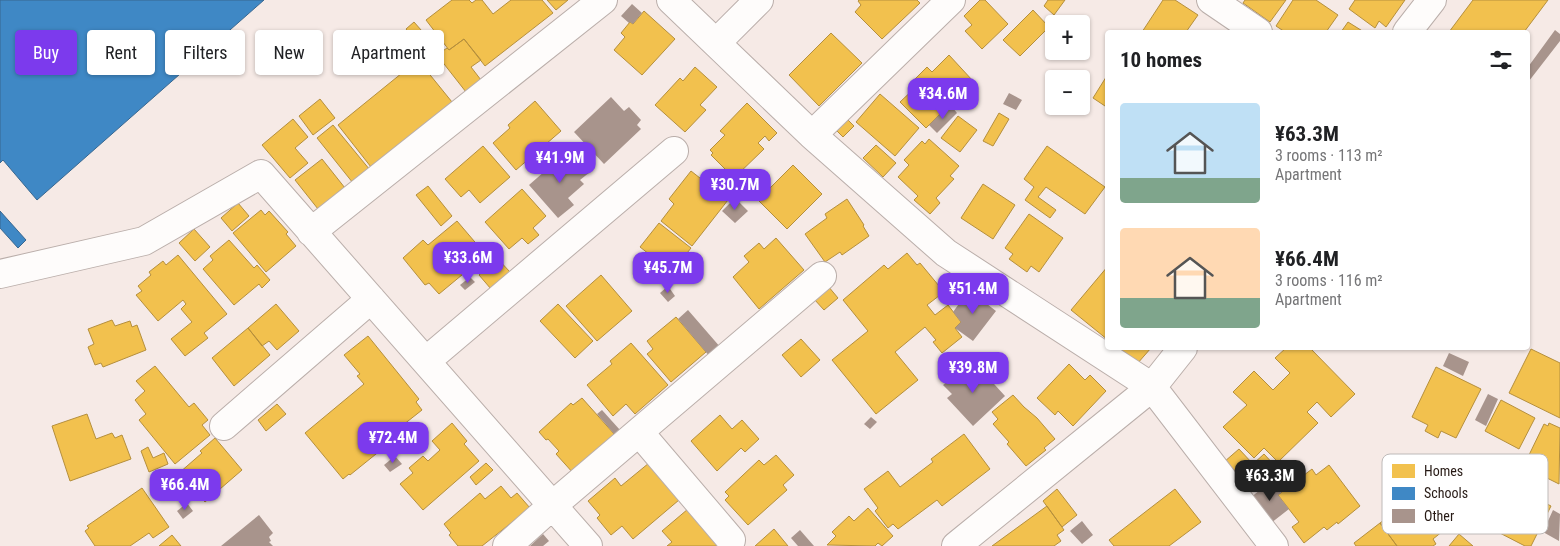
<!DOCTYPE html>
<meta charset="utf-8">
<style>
:root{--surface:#fff;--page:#f6f6f6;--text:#202124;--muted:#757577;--accent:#7c3aed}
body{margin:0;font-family:"Roboto Condensed",sans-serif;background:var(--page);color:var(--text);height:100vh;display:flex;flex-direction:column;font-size:19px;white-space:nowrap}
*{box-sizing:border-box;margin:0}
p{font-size:16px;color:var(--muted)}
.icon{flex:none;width:28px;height:28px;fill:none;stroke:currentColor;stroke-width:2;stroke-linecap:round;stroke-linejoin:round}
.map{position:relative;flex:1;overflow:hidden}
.side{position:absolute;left:1105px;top:30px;width:425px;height:320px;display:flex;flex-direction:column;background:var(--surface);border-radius:5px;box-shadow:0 1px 4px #0004}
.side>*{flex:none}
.hud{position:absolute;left:15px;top:30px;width:475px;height:45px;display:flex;gap:10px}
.fabs{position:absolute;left:1045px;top:15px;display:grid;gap:10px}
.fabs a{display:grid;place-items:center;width:45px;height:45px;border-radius:5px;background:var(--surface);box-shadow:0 1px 4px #0004;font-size:25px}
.price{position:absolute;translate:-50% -42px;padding:0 11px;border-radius:10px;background:var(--accent);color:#fff;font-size:16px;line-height:32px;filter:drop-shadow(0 1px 2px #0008)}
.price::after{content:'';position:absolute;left:50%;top:30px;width:15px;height:11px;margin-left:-8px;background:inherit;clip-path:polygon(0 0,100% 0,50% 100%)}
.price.active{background:#222;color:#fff}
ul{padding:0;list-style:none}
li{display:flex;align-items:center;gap:15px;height:125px;padding:0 15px}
li span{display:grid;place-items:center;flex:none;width:140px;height:100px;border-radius:5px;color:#555}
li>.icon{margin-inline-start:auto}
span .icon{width:60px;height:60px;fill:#fffc;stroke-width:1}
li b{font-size:21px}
h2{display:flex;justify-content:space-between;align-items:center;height:60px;padding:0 15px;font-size:21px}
.tag{padding:0 18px;border-radius:5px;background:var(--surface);box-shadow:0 1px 4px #0004;font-size:18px;line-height:45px}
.tag.active{background:var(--accent);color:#fff}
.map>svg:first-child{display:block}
</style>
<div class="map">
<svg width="1560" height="546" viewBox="0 0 1560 546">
<rect width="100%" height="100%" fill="#f6eae6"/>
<!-- homes -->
<path fill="#f2c14e" stroke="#b58f3d" d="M452 0H469L472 3 476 0H482L493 14 511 0H542L553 13 485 66 464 39 449 50 426 20Z
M547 0H568L556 10Z
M859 0H917L920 3 882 39 855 12 861 5 858 1Z
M980 0H985L1008 24 982 49 965 31 972 25 964 16Z
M1048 0H1065L1054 15 1044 6Z
M1163 0H1175L1198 15 1186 32H1142Z
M1245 0H1286L1270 22 1243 3Z
M1293 0H1316L1338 15 1326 32H1285L1276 26Z
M1355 0H1405L1386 27 1379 21 1375 28 1349 9Z
M1473 0H1548L1524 32H1449Z
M1033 10 1049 27 1020 56 1003 40Z
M644 11 675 39 642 75 614 50 625 37 621 33 630 22 633 24Z
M414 22 429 39 421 46 406 29Z
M1348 22 1364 32H1341Z
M831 33 862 63 819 106 789 75Z
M464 39 481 60 471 67 481 80 466 92 437 55 447 48 449 50Z
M949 55 973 81 957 97 959 99 952 107 943 115 941 113 926 128 900 102 917 86 913 81 927 67 932 72Z
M418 60 452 102 371 167 338 125Z
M695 67 717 87 700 105 706 110 685 132 655 105 680 78 683 81Z
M1108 74V108L1093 98Z
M880 94 919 128 895 156 856 122Z
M320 99 335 118 313 135 299 116Z
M535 101 561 131 516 170 493 143 510 128 508 125Z
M747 103 777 133 769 141 765 136 758 143 764 149 734 178 711 155 713 153 710 150 725 135 720 131Z
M999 113 1009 119 993 146 983 141Z
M958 116 977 130 960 152 941 138Z
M293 119 308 137 295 148 308 163 290 178 262 145Z
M847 119 854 126 843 137 836 130Z
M333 125 370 170 353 183 317 138Z
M929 139 959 166 950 176 954 179 936 198 940 203 930 214 914 200 918 196 898 177 909 165 904 160 922 141 925 144Z
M876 145 896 163 883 177 863 158Z
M483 146 510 177 480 203 469 190 461 197 445 179Z
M1047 146 1105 187 1085 214 1046 187 1038 197 1056 210 1050 218 1025 200 1034 187 1024 179Z
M322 159 345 188 318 209 295 180Z
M793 165 822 194 787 229 758 200Z
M691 171 728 200 692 246 661 221 674 204 669 199Z
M983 184 1015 205 993 239 961 218Z
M428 186 452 216 441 226 416 195Z
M522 189 546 216 533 228 539 235 528 244 522 238 509 249 485 222Z
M847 199 864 225 863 226 869 236 842 255 840 252 825 262 805 234 827 218 825 214Z
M238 203 249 216 232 231 221 218Z
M261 210 265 215 269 211 288 232 286 234 296 246 266 272 233 233Z
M1029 214 1063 238 1039 272 1031 266 1027 272 1009 259 1013 254 1005 248Z
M457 221 486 255 439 294 429 283 425 285 403 258 423 240 428 245Z
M659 223 691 248 672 272 640 247Z
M194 229 210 247 195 261 179 243Z
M776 238 804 270 759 309 733 277 749 262 744 256 759 243 764 249Z
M229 240 254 268 257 265 270 280 262 288 259 284 234 305 203 269 213 260 210 256Z
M907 253 917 265 920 263 944 292 927 305 935 315 948 305 961 322 955 328 962 337 942 353 933 342 936 340 925 327 895 352 918 380 876 414 832 360 868 331 843 300 884 265 888 269Z
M178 255 227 314 204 333 208 338 185 356 171 339 192 322 181 309 186 304 183 300 158 321 136 295 142 291 138 286 151 275 149 272 163 261 166 265Z
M497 258 510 272 491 289 479 275Z
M1108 266V340L1071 310Z
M601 275 632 311 597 341 566 306Z
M828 286 838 298 824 310 814 299Z
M276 304 299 331 277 350 269 341 262 346 248 328Z
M558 304 593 341 575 358 540 321Z
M676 317 706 352 671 382 647 354 653 349 647 341Z
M112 320 115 326 130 321 132 327 137 325 146 350 103 367 101 363 95 365 88 347 94 344 88 329Z
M248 328 270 355 234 386 212 358Z
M368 336 419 399 416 402 422 410 403 425 407 429 350 475 349 474 343 479 305 433 364 384 357 376 360 374 344 355Z
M801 339 820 360 801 377 782 355Z
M631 343 668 385 635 414 626 404 613 416 587 385 612 364 610 361Z
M1117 348H1151L1137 364Z
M1286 348H1310L1355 394 1331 417 1317 402 1307 412 1318 423 1278 462 1264 448 1254 458 1223 427 1247 405 1233 392 1254 371 1273 390 1290 373 1275 358Z
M1531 349 1560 363V418L1509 393Z
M1069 364 1085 380 1090 375 1106 391 1073 426 1058 411 1055 415 1037 398Z
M155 366 189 407 194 403 208 420 202 425 210 435 175 464 139 420 146 414 135 400 145 391 136 381Z
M1436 367 1481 389 1456 438 1441 431 1438 438 1425 431 1428 425 1412 417Z
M1013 395 1024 407 1037 418 1055 439 1044 448 1046 450 1026 466 1007 444 1009 442 993 424 998 419 992 412Z
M582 398 615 435 574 474 556 454 559 451 548 439 546 440 539 432 571 403 573 405Z
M1501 400 1535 418 1519 449 1485 431Z
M277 404 286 414 266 431 258 420Z
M87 414 96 439 112 433 115 438 122 435 131 459 70 481 52 426Z
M720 415 732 429 742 420 759 439 745 452 741 448 717 471 691 441Z
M452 423 467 441 464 444 479 461 423 510 400 484 413 473 409 468 423 456 428 461 440 450 432 441Z
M1549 423 1560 428 1559 484 1529 469 1535 458 1529 455 1544 424 1548 426Z
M964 434 990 469 942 506 937 500 898 529 893 524 888 528 875 511 878 508 864 489 888 471 900 487 933 462 931 459Z
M215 438 242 470 205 502 179 473 202 453 200 451Z
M148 447 153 458 164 453 168 464 149 472 141 451Z
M1239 449 1253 464 1264 454 1277 468 1248 493 1224 462Z
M776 455 794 475 783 485 787 490 748 525 725 500 729 496 725 492 759 460 764 465Z
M486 463 493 470 476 485 470 477Z
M649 463 679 500 633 539 622 526 611 535 597 518 600 515 588 501 615 478 621 486Z
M1329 465 1360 506 1338 524 1337 522 1327 530 1324 527 1304 543 1292 527 1299 522 1278 495 1312 469 1316 475Z
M1510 485 1551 506 1531 546H1525L1494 530 1499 520 1493 518Z
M501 486 511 498 517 493 530 508 482 546H458L449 535 451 533 444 524 480 493 485 499Z
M142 488 169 527 153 538 149 533 130 546H95L85 531 89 528 87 526Z
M1057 489 1077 515 1062 527 1043 501Z
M1175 489 1201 522 1169 546H1114L1109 540Z
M1423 505 1443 531 1433 539 1436 544 1433 546H1397L1380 523 1390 515 1398 525Z
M1047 506 1064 530 1057 535 1061 541 1054 546H992Z
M868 508 893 536 882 546 878 543 875 546 827 545 836 536 832 532 849 516 854 521Z
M688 509 719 546H667L672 542 662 531Z
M1380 523 1397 546H1356L1354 543Z
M774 529 788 546H755Z
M1459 534 1473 546H1449Z
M172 535 181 546H159Z"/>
<!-- schools -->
<path fill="#3f88c5" stroke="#386790" d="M0 0H264L37 200 3 160 0 163Z
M0 211 26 240 18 248 0 228Z"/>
<!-- building -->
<path fill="#a8948c" d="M632 4 642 13 633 24 630 22 629 23 621 16Z
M1555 30 1560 34V41L1529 81 1528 80V67Z
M406 43 417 58 404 69 392 54Z
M1009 93 1022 100 1016 110 1003 104Z
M611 97 624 111 629 107 641 120 637 125 641 129 604 164 574 132Z
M952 107 957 113 937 133 929 125 941 113 943 115Z
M574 154 590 172 580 180 584 184 568 198 574 205 558 218 529 185 561 157 565 162Z
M735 198 748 211 735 223 722 211Z
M470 277 475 282 465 290 460 285Z
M668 286 675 296 668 302 660 293Z
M969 290 996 311 973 341 955 328 961 322 953 312Z
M688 310 721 348 710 357 678 319Z
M1449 353 1469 362 1463 376 1443 366Z
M974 362 1005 396 973 426 947 398 952 394 943 385 952 378 954 380Z
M1488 394 1498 399 1486 426 1475 420Z
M602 410 620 430 615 435 597 414Z
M871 417 877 422 870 429 864 424Z
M395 456 402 464 390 472 384 465Z
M1272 481 1281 493 1278 495 1289 509 1271 523 1251 497Z
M187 503 193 511 183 519 177 511Z
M1553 510 1560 514 1559 541 1543 532Z
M259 515 273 533 269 537 271 541 269 542 273 546H221Z
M1082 521 1093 535 1082 544 1070 531Z
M800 530 814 546H798L791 538Z
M543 534 549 541 543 546H530Z"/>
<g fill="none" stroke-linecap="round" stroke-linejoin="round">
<defs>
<path id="minor" d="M671 0 812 135 946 253 1152 387 1274 546
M1211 0 1258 32
M1407 32 1432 0
M716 43 759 0
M812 135 951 0
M311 232 603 0
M0 274 144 241 261 174 588 546
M426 361 674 151
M224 426 371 299
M639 432 731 540
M507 546 553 505 822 276
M956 546 1152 387 1183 348"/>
</defs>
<!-- minor casing -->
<use href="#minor" stroke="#baaeaa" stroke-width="30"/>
<!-- minor -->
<use href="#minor" stroke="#fefcfb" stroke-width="28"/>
</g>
<!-- legend -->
<rect x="1382" y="454" width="166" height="80" rx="8" fill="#fff" stroke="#bebab9" stroke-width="1"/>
<rect x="1392" y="464" width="23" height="14" fill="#f2c14e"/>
<rect x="1392" y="487" width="23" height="13" fill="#3f88c5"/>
<rect x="1392" y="509" width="23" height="14" fill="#a8948c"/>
<g font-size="14" fill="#271a15">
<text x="1424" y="476">Homes</text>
<text x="1424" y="498">Schools</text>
<text x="1424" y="521">Other</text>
</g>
</svg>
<div class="fabs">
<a>+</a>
<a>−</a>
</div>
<b class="price" style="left:943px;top:120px">¥34.6M</b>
<b class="price" style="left:560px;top:184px">¥41.9M</b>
<b class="price" style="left:735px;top:211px">¥30.7M</b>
<b class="price" style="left:468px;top:284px">¥33.6M</b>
<b class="price" style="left:668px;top:294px">¥45.7M</b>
<b class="price" style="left:973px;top:315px">¥51.4M</b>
<b class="price" style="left:973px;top:394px">¥39.8M</b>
<b class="price" style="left:393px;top:464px">¥72.4M</b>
<b class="price active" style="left:1270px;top:502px">¥63.3M</b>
<b class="price" style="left:185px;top:511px">¥66.4M</b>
<div class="hud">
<a class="tag active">Buy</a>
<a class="tag">Rent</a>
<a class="tag">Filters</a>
<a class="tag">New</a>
<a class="tag">Apartment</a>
</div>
<section class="side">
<h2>10 homes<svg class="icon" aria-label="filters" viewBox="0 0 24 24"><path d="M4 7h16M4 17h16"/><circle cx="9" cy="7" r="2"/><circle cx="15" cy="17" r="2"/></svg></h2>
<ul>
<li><span style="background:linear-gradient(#bfe0f5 75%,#7fa58c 0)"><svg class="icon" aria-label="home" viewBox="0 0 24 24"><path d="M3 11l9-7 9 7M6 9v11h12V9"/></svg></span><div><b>¥63.3M</b><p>3 rooms · 113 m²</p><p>Apartment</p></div></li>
<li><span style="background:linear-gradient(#ffd9b3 70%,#7fa58c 0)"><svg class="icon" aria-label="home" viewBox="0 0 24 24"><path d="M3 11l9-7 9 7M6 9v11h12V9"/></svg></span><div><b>¥66.4M</b><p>3 rooms · 116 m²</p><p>Apartment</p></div></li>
</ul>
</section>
</div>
